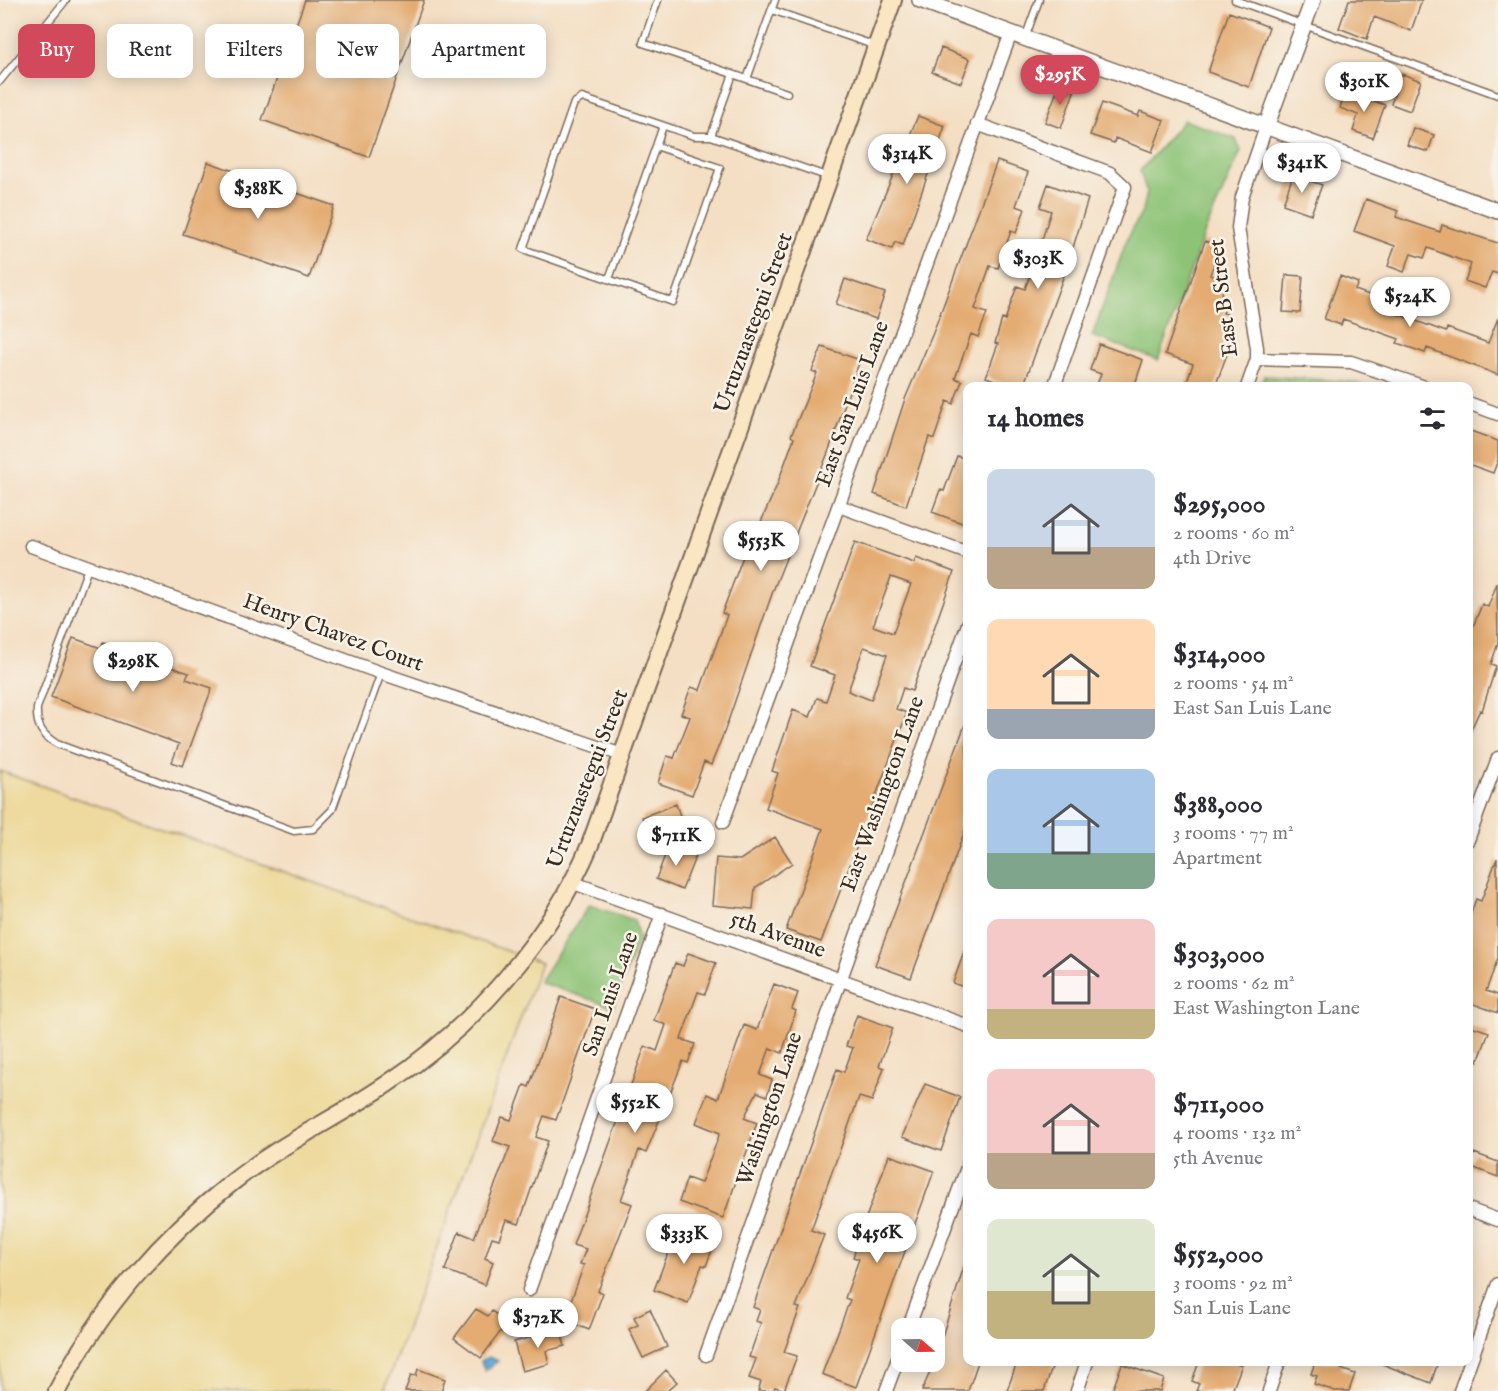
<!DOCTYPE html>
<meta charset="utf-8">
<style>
:root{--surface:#fff;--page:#f7f7f7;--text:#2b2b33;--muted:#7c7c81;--accent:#d1495b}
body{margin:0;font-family:"IM FELL English",serif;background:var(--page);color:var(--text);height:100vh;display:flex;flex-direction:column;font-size:22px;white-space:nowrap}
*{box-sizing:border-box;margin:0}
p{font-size:20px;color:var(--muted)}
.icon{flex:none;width:33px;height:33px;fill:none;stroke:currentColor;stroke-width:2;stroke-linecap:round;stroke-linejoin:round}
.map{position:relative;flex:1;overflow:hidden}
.panel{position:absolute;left:963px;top:382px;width:510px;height:984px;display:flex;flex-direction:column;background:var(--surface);border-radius:12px;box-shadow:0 3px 15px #0003}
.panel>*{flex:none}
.top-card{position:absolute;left:18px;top:24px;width:570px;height:54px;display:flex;gap:12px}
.needle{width:39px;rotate:110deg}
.fabs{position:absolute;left:891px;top:1318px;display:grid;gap:12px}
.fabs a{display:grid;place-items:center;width:54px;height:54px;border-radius:12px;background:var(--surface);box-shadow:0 3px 15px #0003;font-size:30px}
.price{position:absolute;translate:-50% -51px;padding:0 14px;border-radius:21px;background:#fff;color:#222;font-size:20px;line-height:39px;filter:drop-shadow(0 2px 3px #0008)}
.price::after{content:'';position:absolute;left:50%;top:36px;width:18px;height:14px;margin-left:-9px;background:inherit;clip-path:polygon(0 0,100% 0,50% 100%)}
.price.active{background:var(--accent);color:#fff}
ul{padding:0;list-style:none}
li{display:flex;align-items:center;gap:18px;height:150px;padding:0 24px}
li span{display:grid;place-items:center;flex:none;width:168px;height:120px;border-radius:12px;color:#555}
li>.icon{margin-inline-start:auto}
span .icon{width:72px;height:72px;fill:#fffc;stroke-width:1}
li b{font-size:26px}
h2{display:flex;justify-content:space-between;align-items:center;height:72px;padding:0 24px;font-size:26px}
.chip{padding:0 21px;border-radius:12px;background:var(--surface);box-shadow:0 3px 15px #0003;font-size:21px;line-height:54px}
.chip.active{background:var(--accent);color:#fff}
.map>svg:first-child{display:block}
</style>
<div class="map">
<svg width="1498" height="1391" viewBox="0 0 1498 1391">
<rect width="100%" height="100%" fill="#f7f3e8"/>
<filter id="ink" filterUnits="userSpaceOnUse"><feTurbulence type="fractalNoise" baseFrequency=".0167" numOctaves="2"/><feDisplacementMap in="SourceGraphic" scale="12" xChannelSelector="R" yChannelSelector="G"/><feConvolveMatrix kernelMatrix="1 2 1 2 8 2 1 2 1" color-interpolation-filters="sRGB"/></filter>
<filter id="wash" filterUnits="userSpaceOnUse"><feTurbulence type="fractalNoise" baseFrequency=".008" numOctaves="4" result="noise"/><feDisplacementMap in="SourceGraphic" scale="24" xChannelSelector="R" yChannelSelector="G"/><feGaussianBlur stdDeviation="1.35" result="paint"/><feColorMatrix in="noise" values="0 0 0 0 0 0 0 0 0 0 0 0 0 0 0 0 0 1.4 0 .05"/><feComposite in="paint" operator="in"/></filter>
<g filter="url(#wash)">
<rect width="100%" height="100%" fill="#f4dfc4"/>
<!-- green -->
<path fill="#8cc376" stroke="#64764a" stroke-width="1.5" d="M1184 120 1236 139 1241 151 1206 229 1158 360 1092 336 1128 237 1143 210 1147 193 1140 171Z
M1264 376 1351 382 1367 387H1261Z
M589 905 634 920 639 938 613 1007 539 982Z"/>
<!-- sand -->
<path fill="#eeda9e" stroke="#94825e" stroke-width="1.5" d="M0 771 541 963 384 1391H0Z"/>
<!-- water -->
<path fill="#5aa3d1" stroke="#4a6678" stroke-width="1.5" d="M488 1357 498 1361 485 1371 481 1361Z"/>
<g id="blocks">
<!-- building -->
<path fill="#e4ac72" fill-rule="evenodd" d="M305 0H424L369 157 262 120Z
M1349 0H1422L1411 31 1374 17 1367 39 1339 28Z
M1229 12 1269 27 1249 87 1208 72Z
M941 48 970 59 961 83 932 72Z
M1402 74 1421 81 1410 111 1391 104Z
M1060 83 1075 89 1061 128 1045 122Z
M1346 91 1385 105 1373 138 1353 131 1358 115 1340 108Z
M1102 103 1138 116 1140 111 1164 120 1152 152 1115 138 1114 143 1090 135Z
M918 116 945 126 903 245 895 242 892 249 866 239Z
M1413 128 1434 135 1428 152 1407 145Z
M997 161 1028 172 1016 206 1025 209 1016 233 1011 231 998 268 990 266 975 309 987 313 978 337 971 334 955 378 962 381 953 404 947 401 934 439 929 437 906 506 874 494 905 399 933 333Z
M208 162 334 206 309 278 183 234Z
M1293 175 1322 185 1311 214 1283 204Z
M1048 184 1088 199 1068 264 1023 387H1014L986 377 998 344 995 343 1002 319 1005 320 1017 286 1025 289 1040 246 1051 211 1040 207Z
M1366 199 1398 211 1396 217 1440 232 1442 225 1498 243V274L1492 272 1485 288 1465 281 1471 264 1428 248 1424 258 1411 254 1404 272 1388 266 1395 246 1354 231Z
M1205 241 1220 247 1210 275 1217 278 1223 290 1218 306 1225 308 1223 313 1227 314 1225 320 1229 322 1224 336 1227 337 1223 353 1227 354 1215 387H1185L1193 364 1165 354Z
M1286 275 1303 276 1300 313 1283 312Z
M1340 276 1358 283 1355 290 1400 306 1397 314 1446 332 1447 328 1488 343 1498 318V375L1427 348 1425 353 1397 343 1399 339 1343 319 1341 325 1324 319Z
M845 279 885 293 876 319 836 304Z
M1099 344 1143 360 1134 387H1096L1101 374 1090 370Z
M822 347 860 360 829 450 773 591 725 730 711 765 704 762 692 795 658 783 667 756 674 758 690 717 681 714 691 687 700 690 727 615 722 613 745 551 748 552 777 485 794 438 791 436 817 373 812 371Z
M1468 430 1498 441V460L1493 473 1468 464Z
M957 456 968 460V509L962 523 932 512 940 490 944 491Z
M855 542 914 563 916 558 954 572 912 691 903 688 896 709 907 713 821 942 786 930 823 829 766 808 778 773 772 771 793 710 810 717 817 698 826 701 835 675 810 666ZM891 577 911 584 893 633 873 626ZM864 647 887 655 871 700 848 691Z
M1497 583 1498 643 1491 664 1496 666 1482 711 1480 710 1468 736V640L1482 604 1488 607Z
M73 638 101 648 103 642 128 651 126 657 166 672 168 666 189 673 186 679 212 688 183 766 172 762 179 744 51 697Z
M966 722 968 822 911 978 875 965Z
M676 804 685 830 651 843 642 817Z
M775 837 792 863 755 888 753 909 712 905 716 858 740 860Z
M669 845 696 855 682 890 656 879Z
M1497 858 1498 958 1486 991 1498 995V1013L1468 1002V922L1476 899 1481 901Z
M966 946 968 947V989L953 983Z
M688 953 716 963 705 994 698 992 681 1039 695 1044 688 1063 683 1061 677 1076 646 1153 639 1150 621 1200 632 1204 598 1291 603 1293 589 1330 564 1320 584 1265 580 1264 586 1249 573 1245 645 1046 657 1051 666 1025 654 1020 675 963 683 966Z
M774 984 798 993 792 1009 796 1011 782 1053 770 1048 760 1075 772 1080 767 1096 757 1092 744 1118 757 1123 723 1218 679 1202 687 1178 701 1183 720 1133 696 1123 707 1094 718 1099 744 1025 757 1030Z
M561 997 595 1009 556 1120 544 1116 536 1137 548 1141 519 1224 506 1220 499 1239 492 1237 485 1258 493 1262 485 1285 445 1270 459 1232 474 1238 510 1147 493 1141 502 1117 511 1120 524 1085 529 1087Z
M857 1015 893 1028 879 1066 884 1068 872 1101 859 1097 811 1230 824 1235 796 1307 800 1308 784 1352 797 1356 784 1390 775 1387 773 1391H758L761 1382 749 1378 756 1359 749 1357 761 1323 756 1321 760 1310 753 1307 837 1069 844 1072 853 1048 846 1046Z
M1468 1025 1489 1032 1478 1062 1468 1058Z
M925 1084 960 1097 941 1151 902 1137Z
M1474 1153 1498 1162V1177L1469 1166Z
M889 1155 934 1171 856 1387 822 1374 850 1300 845 1298 859 1259 853 1257 856 1248 846 1244 854 1223 863 1226Z
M678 1227 715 1241 706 1266 702 1265 688 1303 654 1290Z
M966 1260 968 1362H978L968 1391H922L934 1362Z
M476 1309 488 1316 492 1311 507 1323 481 1358 454 1338Z
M650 1309 667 1347 643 1358 629 1329 638 1325 634 1317Z
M560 1329 565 1346 546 1351 549 1364 522 1371 514 1342Z
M1017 1362H1054L1044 1391H1007Z
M1199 1362H1232L1242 1365 1232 1391H1196L1199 1384 1192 1381Z
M1315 1362H1343L1341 1369 1355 1374 1349 1391H1335L1314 1384 1317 1376 1311 1374Z
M1377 1362H1438L1431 1383Z
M1122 1364 1164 1379 1160 1391H1112Z
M418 1369 445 1379 441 1391H405L411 1375 416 1376Z
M666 1370 677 1382 667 1391H645Z"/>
</g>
</g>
<g filter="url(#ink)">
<use href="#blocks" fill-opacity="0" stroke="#7c6958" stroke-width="1.5"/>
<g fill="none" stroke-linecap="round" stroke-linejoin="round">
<defs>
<path id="service" d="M658 0 643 43 787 93
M1235 0 1498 95
M772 10 876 46
M1025 38 1039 0
M747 79 775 0
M0 81 66 0
M663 126 656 146 720 168 673 302 523 249 574 103 582 98 694 136H711L733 74
M711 136 829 177
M609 279 656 146
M88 568 37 708C36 726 42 735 57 744L294 831 313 829 332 810 381 673"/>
<path id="minor" d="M977 124 1110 173 1125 187 1054 387
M1257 359 1351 362 1425 387
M1247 387 1257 359V348L1238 228 1242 197 1266 127
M1468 403 1498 414
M839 506 968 553
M31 546 381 673 622 755
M723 822 1011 33
M1468 840 1498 758
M574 883 968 1026
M1468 1209 1498 1220
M529 1290 662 914
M908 1329 968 1165
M706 1355 968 624
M886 1391 902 1348
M1077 1391 1087 1362
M1269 1391 1279 1362
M1460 1391 1498 1284"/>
<path id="tertiary" d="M920 0 1498 211
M1266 127 1313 0"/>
<path id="secondary" d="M57 1391C99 1310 162 1237 234 1181 282 1143 337 1118 387 1084 474 1026 549 941 590 845L893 0"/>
</defs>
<!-- service casing -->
<use href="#service" stroke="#7c6958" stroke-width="9"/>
<!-- minor casing -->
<use href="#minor" stroke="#7c6958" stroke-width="15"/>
<!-- tertiary casing -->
<use href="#tertiary" stroke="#7c6958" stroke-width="18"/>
<!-- secondary casing -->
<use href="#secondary" stroke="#7c6958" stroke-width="20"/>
<!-- service -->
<use href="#service" stroke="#fff" stroke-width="6"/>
<!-- minor -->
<use href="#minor" stroke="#fff" stroke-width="12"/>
<!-- tertiary -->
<use href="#tertiary" stroke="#fff" stroke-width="15"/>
<!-- secondary -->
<use href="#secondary" stroke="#fbe6c3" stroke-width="16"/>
</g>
</g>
<g text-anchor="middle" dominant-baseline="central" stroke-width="5" stroke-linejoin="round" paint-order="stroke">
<!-- street labels -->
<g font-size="22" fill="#3b2a1e" stroke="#f7f3e8">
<text transform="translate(1224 298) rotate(-97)">East B Street</text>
<text transform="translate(754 323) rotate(-70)">Urtuzuastegui Street</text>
<text transform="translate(853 404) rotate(-70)">East San Luis Lane</text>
<text transform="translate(333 633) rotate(20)">Henry Chavez Court</text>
<text transform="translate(588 779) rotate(-69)">Urtuzuastegui Street</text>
<text transform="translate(883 794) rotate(-70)">East Washington Lane</text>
<text transform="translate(778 935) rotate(20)">5th Avenue</text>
<text transform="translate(611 994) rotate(-71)">San Luis Lane</text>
<text transform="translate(770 1109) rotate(-71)">Washington Lane</text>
</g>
</g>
</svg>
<div class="fabs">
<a><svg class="needle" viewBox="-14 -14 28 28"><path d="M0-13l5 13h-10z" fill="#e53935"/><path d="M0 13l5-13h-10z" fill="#7c7c81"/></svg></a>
</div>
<b class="price active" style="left:1060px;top:106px">$295K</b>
<b class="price" style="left:1364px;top:113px">$301K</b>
<b class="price" style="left:907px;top:185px">$314K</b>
<b class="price" style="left:1302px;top:194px">$341K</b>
<b class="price" style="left:258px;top:220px">$388K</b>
<b class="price" style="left:1038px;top:290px">$303K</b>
<b class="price" style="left:1410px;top:328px">$524K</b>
<b class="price" style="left:761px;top:572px">$553K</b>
<b class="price" style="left:133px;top:693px">$298K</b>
<b class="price" style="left:676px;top:867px">$711K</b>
<b class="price" style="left:635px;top:1134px">$552K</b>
<b class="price" style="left:877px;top:1264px">$456K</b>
<b class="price" style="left:684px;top:1265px">$333K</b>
<b class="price" style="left:538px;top:1349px">$372K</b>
<div class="top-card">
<a class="chip active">Buy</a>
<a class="chip">Rent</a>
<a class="chip">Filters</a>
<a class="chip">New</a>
<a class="chip">Apartment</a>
</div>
<section class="panel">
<h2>14 homes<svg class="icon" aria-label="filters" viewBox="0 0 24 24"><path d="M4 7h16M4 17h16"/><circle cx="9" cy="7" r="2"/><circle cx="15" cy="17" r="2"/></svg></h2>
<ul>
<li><span style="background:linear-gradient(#c9d6e8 65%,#b9a48a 0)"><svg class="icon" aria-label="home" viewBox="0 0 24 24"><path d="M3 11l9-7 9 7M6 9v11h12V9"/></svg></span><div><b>$295,000</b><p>2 rooms · 60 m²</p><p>4th Drive</p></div></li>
<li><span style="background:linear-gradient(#ffd9b3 75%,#9aa5b1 0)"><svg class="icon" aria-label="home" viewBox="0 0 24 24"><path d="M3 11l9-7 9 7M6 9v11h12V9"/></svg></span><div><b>$314,000</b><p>2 rooms · 54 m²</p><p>East San Luis Lane</p></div></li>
<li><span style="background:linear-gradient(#a9c7e8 70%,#7fa58c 0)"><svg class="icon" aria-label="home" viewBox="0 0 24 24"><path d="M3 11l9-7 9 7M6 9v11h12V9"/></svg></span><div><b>$388,000</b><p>3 rooms · 77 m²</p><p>Apartment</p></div></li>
<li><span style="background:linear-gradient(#f6c9c9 75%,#c2b280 0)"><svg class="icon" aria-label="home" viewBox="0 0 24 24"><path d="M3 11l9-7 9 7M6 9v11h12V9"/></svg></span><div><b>$303,000</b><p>2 rooms · 62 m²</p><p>East Washington Lane</p></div></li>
<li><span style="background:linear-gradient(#f6c9c9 70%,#b9a48a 0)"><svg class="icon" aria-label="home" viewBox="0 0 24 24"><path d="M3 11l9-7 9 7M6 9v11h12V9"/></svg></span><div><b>$711,000</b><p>4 rooms · 132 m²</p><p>5th Avenue</p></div></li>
<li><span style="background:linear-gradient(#dfe7d0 60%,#c2b280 0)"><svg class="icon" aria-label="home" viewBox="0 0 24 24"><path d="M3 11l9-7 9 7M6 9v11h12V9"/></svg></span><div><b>$552,000</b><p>3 rooms · 92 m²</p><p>San Luis Lane</p></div></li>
</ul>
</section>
</div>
